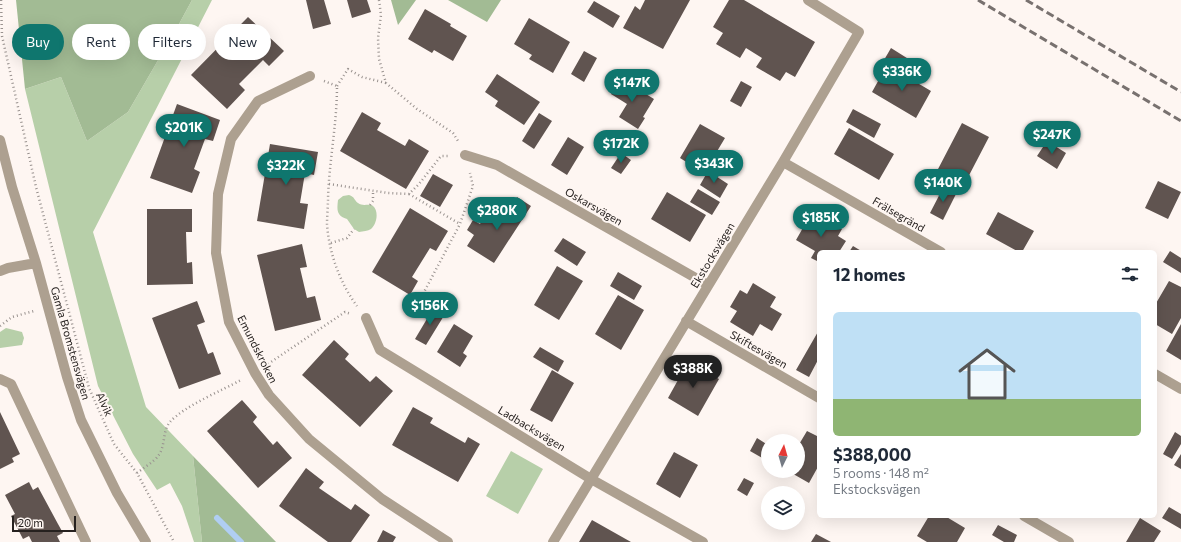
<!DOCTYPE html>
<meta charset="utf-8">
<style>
:root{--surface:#fff;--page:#f2f2f3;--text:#1f2937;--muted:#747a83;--line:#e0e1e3;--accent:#0f766e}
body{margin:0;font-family:Commissioner,sans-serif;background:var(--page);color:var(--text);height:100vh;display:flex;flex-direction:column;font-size:15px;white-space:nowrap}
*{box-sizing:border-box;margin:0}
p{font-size:13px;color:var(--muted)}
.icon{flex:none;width:22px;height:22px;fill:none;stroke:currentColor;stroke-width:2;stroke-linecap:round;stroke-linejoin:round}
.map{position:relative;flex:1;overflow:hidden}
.panel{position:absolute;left:817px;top:250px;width:340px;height:268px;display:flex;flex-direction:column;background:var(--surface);border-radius:6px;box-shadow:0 4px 16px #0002}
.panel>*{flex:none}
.guide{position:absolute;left:12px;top:24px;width:380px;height:36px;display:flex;gap:8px}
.needle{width:26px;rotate:5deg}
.tools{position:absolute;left:761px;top:434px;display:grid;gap:8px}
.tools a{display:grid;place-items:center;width:44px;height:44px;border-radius:50%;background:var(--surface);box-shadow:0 4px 16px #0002;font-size:20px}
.scale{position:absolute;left:12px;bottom:10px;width:64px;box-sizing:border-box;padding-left:4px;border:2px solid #26211f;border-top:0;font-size:11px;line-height:14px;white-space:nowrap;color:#26211f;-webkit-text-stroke:3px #fef6f2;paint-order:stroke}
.price{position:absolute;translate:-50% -34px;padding:0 9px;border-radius:14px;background:var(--accent);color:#fff;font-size:13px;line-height:26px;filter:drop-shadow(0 1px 2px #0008)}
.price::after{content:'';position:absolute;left:50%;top:24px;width:12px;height:9px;margin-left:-6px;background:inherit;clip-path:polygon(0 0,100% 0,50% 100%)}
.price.active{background:#222;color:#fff}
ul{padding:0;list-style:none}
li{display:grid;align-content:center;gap:8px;height:212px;padding:0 16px}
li+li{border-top:1px solid var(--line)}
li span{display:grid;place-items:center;height:124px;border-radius:6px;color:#555}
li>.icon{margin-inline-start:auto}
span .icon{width:72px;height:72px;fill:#fffc;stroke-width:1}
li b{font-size:17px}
h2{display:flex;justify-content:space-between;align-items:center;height:48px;padding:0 16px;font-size:17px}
.chip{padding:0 14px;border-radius:18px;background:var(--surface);box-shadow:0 4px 16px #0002;font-size:14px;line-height:36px}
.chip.active{background:var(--accent);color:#fff}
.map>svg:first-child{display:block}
</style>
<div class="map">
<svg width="1181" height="542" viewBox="0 0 1181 542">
<rect width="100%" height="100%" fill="#fef6f2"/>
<!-- green -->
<path fill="#b7cfa9" d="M192 0H212L93 232 146 407 193 456 202 542H194L182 506 170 483 157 490 133 454 98 386 25 89 61 77 87 141 128 112 179 24Z
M349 195C355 197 354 200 358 203 363 207 369 203 373 206 379 211 377 224 371 229 368 231 363 231 359 232L354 229 347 219C336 216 337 209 338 200L343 196Z
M6 328 22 332 24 338 22 345 0 348V332Z
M511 451 543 469 518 514 486 496Z"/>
<!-- forest -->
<path fill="#a2bb94" d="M16 0H192L179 24 128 112 87 141 61 77 25 89Z
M391 0H416L398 25Z
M448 0H501L487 22Z
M193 456 276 542H202Z"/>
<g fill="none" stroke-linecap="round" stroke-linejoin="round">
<!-- stream -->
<path stroke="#b0cef3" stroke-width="6" d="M217 518 241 542"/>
</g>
<!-- building -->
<path fill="#605450" d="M306 0H324L331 24 313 29Z
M347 0H367L371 12 352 18Z
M645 0H690L663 49 623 28 635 6 640 10Z
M729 0H744L815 42 795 77 786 72 780 81 756 67 762 58 746 48 740 58 716 44 723 33 713 27Z
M594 1 620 16 613 28 587 12Z
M425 9 451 24 450 26 467 36 453 61 434 50 432 53 408 39Z
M248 17 284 51 269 66 263 60 239 84 245 90 227 109 191 75Z
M529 18 570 42 553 73 529 59 532 55 514 44Z
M891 48 918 65 910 76 884 60Z
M584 51 597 58 584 82 571 74Z
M887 65 931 91 916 118 872 92Z
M497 74 540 102 524 125 495 106 498 101 485 92Z
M620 78 654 99 643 117 645 118 638 129 619 117 627 104 611 94Z
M741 81 752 87 741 107 730 101Z
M177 104 220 120 213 141 205 139 194 169 200 172 192 193 150 178Z
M853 109 881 124 874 138 846 122Z
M362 112 381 123 377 130 405 146 409 139 429 151 406 189 340 151Z
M539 113 552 121 534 149 522 141Z
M962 123 989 137 964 185 937 171Z
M700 124 725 138 704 173 680 158Z
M849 128 894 154 879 180 834 154Z
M568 137 584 147 567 175 551 165Z
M1047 141 1066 153 1057 169 1037 156Z
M270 144 318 152 314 175 305 173 300 203 308 204 304 229 257 221Z
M621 153 631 160 621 174 611 168Z
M708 171 728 184 720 198 700 185Z
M433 174 453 185 440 207 420 196Z
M1158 181 1181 192 1168 219 1145 208Z
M944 186 957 192 943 220 930 213Z
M698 189 720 202 712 215 690 202Z
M667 192 706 215 690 242 651 219Z
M517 197 531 206 494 263 467 246 474 235 467 230 473 220 480 224 487 212 501 221Z
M410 208 448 231 436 251 430 248 412 277 418 281 410 295 372 272Z
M147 209H192V232H186L187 263 192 262 193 284 147 285Z
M998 212 1034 231 1022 252H1019L986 234Z
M808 219 824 228 828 220 842 229 838 236 846 241 839 252H819V262L811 258 815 251 796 240Z
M563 238 586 252 577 266 554 251Z
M302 244 307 267 300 268 307 298 315 296 321 320 275 331 257 255Z
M853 246 863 252H849Z
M1170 251 1181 258V273L1163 262Z
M557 266 583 281 559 320 534 305Z
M618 272 642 286 634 300 610 286Z
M1169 281 1181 287V318L1172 334 1155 324V305Z
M753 283 776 297 770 307 782 314 772 331 760 324 753 336 730 322 737 311 730 307 740 290 747 294Z
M618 295 644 310 621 350 595 334Z
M197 301 205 322 197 325 208 354 213 352 221 374 179 389 152 318Z
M434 307 445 314 426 345 415 339Z
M454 324 473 336 463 353 467 356 460 367 437 352Z
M1181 324V360L1166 351Z
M819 330V358L809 377 796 370Z
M334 340 349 354 345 359 370 382 376 376 393 391 360 427 302 375Z
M540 347 564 361 558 372 533 357Z
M688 362 719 379 698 416 668 398Z
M552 370 574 383 552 422 530 410Z
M242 400 257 417 253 422 273 445 277 441 292 458 258 488 207 431Z
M413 407 433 418 430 423 465 443 468 437 480 444 458 482 392 445Z
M0 412 20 454 12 458 14 462 0 469Z
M807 431 819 437V465L809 483 788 471H798V446Z
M1175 432 1181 436V444L1172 459 1163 454Z
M757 438 768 445V456L766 460 750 451Z
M674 452 698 465 680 498 656 484Z
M1181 454V469L1174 465Z
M306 468 324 482 319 488 351 510 355 504 370 515 351 542H328L279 506Z
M744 478 754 483 747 496 737 490Z
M29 482 33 490 38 487 58 524 63 533 57 536 60 542H32L29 536 23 539 11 516 15 514 5 495Z
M1169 507 1181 514V529L1162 518Z
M929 516H945L965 528 957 542H927L917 536Z
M1140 518 1161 531 1154 542H1126Z
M592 520 631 542H579Z
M998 525 1017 535 1014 542H1004L992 535Z
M383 530 396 537 393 542H377Z
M816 534 831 542H811Z"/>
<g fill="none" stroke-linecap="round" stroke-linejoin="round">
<!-- path -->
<path stroke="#99928f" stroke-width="2.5" stroke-dasharray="1 3" stroke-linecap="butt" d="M1 0 2 36 36 187 89 388 114 444 137 473 174 542
M379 0 381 15 378 38 379 59 386 83 417 109 453 133 458 141
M324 81 337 86C337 124 329 162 328 199 328 207 327 216 327 224 329 253 340 283 357 306
M337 86 348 69 362 77 386 83
M329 184 388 193 409 194 419 184 441 156H449
M409 194 460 224 473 186 470 173
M370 205 373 201V190
M331 243 347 238 354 229
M423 294 460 224
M0 326 12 317 34 311
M268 364 345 312 351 314
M137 473C143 468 154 462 158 456 166 446 162 431 170 422 184 406 223 390 241 380"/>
<!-- minor -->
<path stroke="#ada090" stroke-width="10" d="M310 76 258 101 231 139 218 194 216 253 229 322 255 373 269 395 309 439 382 499 448 542
M0 140 12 187 36 263 67 377 81 420 117 493 146 542
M465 155 497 165 708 285
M783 162 941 252
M0 271 8 268 36 263
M366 318 380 350 591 479 703 542
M686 321 819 398
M1155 374 1181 389
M0 379 11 384 86 542
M1024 516 1069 542
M553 542 783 162 859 32 808 0"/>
<!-- rail -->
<path stroke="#78716f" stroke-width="3" stroke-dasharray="8 4" stroke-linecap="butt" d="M978 0 1181 121
M1026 0 1181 92"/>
</g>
<g text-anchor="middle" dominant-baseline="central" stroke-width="4" stroke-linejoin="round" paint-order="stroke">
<!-- street labels -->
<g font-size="11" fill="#26211f" stroke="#fef6f2">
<text transform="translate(594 206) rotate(30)">Oskarsvägen</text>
<text transform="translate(899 214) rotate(30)">Frälsegränd</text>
<text transform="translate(712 255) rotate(-59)">Ekstocksvägen</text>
<text transform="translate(71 343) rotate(74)">Gamla Bromstensvägen</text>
<text transform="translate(258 349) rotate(63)">Emundskroken</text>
<text transform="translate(759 349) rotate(30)">Skiftesvägen</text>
<text transform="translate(105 404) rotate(66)">Alvik</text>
<text transform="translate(532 428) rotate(31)">Ladbacksvägen</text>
</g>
</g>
</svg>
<div class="tools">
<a><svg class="needle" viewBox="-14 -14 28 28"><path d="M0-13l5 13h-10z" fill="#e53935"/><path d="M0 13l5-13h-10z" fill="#747a83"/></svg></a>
<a><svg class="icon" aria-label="layers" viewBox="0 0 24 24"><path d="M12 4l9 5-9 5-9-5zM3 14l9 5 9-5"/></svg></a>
</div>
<div class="scale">20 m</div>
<b class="price" style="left:902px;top:92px">$336K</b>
<b class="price" style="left:632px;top:103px">$147K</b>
<b class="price" style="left:184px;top:148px">$201K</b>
<b class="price" style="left:1052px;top:155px">$247K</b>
<b class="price" style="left:621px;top:164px">$172K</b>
<b class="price" style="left:714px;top:184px">$343K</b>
<b class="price" style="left:286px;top:186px">$322K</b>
<b class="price" style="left:943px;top:203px">$140K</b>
<b class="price" style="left:497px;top:231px">$280K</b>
<b class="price" style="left:821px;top:238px">$185K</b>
<b class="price" style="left:430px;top:326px">$156K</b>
<b class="price active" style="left:693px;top:389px">$388K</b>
<div class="guide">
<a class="chip active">Buy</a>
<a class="chip">Rent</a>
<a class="chip">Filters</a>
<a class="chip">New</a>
</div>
<section class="panel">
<h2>12 homes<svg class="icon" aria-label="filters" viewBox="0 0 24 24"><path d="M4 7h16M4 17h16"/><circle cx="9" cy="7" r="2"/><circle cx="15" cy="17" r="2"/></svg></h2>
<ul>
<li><span style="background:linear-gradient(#bfe0f5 70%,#8fb573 0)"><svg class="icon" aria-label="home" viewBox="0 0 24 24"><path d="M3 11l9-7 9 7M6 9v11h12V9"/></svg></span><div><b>$388,000</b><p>5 rooms · 148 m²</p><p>Ekstocksvägen</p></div></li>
</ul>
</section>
</div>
